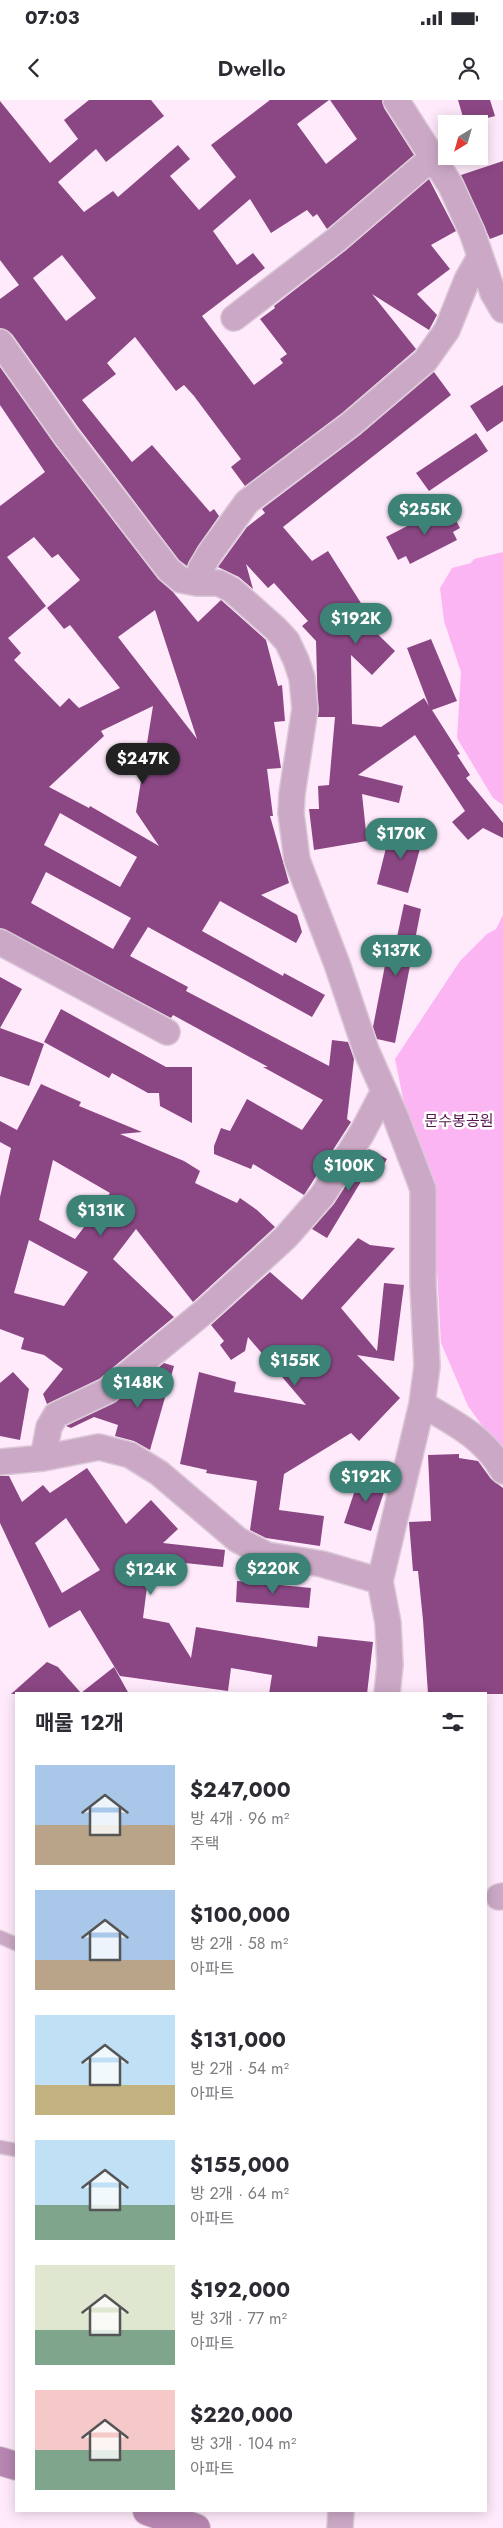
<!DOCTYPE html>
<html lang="ko">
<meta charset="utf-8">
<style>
:root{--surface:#fff;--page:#f7f7f7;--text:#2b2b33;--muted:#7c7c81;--accent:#3d8276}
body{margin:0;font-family:Jost,"Noto Sans KR",sans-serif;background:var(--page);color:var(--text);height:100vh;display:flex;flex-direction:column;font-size:19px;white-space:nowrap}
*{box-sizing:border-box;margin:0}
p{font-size:16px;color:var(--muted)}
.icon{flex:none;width:28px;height:28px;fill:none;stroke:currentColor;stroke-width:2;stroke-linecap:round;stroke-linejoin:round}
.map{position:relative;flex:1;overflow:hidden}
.side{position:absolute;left:15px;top:1592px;width:472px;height:820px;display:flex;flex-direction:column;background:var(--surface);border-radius:0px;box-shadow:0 2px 12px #0003}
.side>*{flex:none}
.needle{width:32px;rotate:217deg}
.buttons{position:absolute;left:438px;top:15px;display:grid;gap:10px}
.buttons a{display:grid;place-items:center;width:50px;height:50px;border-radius:0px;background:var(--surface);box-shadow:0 2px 12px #0003;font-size:25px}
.price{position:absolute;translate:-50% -42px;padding:0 11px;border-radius:18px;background:var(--accent);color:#fff;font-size:16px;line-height:32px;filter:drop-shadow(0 1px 2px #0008)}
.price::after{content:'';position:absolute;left:50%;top:30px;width:15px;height:11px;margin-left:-8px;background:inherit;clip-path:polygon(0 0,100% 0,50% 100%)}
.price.active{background:#222;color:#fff}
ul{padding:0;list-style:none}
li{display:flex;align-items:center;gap:15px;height:125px;padding:0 20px}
li span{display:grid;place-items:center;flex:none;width:140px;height:100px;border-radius:0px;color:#555}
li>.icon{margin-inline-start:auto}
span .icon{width:60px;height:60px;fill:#fffc;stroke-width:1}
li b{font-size:21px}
h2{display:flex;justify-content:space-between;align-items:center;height:60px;padding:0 20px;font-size:21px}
.status{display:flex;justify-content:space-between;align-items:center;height:35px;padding:0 25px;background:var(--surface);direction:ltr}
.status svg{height:14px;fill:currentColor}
header{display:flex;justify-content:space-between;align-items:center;height:65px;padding:0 20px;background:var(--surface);font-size:22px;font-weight:600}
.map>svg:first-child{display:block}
</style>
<div class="status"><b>07:03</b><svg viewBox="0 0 49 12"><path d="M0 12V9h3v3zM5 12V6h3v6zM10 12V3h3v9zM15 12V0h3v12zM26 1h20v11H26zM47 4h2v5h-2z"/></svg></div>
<header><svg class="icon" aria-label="back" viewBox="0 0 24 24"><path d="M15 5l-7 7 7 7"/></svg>Dwello<svg class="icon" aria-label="person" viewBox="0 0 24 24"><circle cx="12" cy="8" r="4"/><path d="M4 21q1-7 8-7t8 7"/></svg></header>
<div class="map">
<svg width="503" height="2428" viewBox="0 0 503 2428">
<rect width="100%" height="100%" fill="#ffeafb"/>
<!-- green -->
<path fill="#fcb5f3" d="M503 452V705L493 698 457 638 461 572 444 521 440 488 452 468 471 463 474 459Z
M503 815V1355L468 1306 441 1243 433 1095 405 1008 395 959 460 861 487 834 496 829Z"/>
<!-- building -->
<path fill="#8b4784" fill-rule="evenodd" d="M89 0H151L164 16 106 62 96 49 58 82 84 112 113 91 118 97 178 45 190 59 170 76 199 110 236 77 211 45 270 0H329L297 24 326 64 357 39 330 0H382L384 8 414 55 327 129 317 114 313 117 307 110 271 133 250 99 213 131 237 165 253 153 265 168 202 216 254 285 283 263 280 259 287 254 260 219 275 208 274 206 345 151 429 79 456 131 431 145 450 169 417 194 437 215 429 230 372 194 416 249 414 251 342 313 245 386 231 367 241 359 194 296 184 285 176 291 135 237 107 263 116 274 82 300 132 362 152 345 210 412 214 409 219 416 198 446 187 466 179 460 78 327 12 234 0 228V199L19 185 0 160V1L50 63 78 39 64 20ZM62 155 96 198 66 221 33 178Z
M458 0H490L495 16 465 24Z
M503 61V134L490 139 461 75Z
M0 267 55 345 158 479 173 492 198 522 221 500 266 540 278 586 282 585 285 621 274 622 281 668 267 669 273 716H270L289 783 261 795 297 815 302 832 296 843 220 801 202 831 283 876 284 873 325 895 312 917 148 827 130 856 188 887 186 891 329 966 332 940 348 942 354 959 347 1019 351 1022 304 1095 253 1064 251 1069 214 1054V1046L221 1028 230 1031 247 999 302 1030 323 1000 263 967H268L173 915 171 918 0 828V406L45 372 0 305ZM34 437 52 458 58 454 80 480 47 508 64 529 70 525 120 588 79 608 69 598 60 607 14 560 21 553 8 538 46 506 7 457ZM155 510 197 639 118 537ZM153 606 136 712 159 746 90 706 89 708 49 687 104 636 101 631ZM60 713 137 757 120 787 44 745ZM46 772 131 818 113 849 31 803Z
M434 272 451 295 283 427 312 461 328 451 366 511 358 515 395 551 372 575 351 555 352 624 381 627 424 598 429 606 407 548 431 539 457 601 432 610 460 654 457 655 470 675 466 678 503 723V738L483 728 468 740 452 722 465 711 415 635 358 675 403 686 399 703 362 694 367 741 314 750 309 709H319L318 686 329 685 335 617H318L316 541 302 526 308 521 274 483 268 488 246 464 253 489 239 477 218 467 247 427 265 413 262 409 360 335Z
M503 285V321L487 332 470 306Z
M476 333 488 351 429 391 416 373Z
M448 405 460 428 453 432 457 440 410 464 406 456 398 460 386 437Z
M402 724 425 730 408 793 377 784 387 744 396 746Z
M404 804 421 809 395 943 377 939 373 927 387 855 393 856Z
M0 877 22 889 0 928Z
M61 909 166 967H192V1023L160 1006 159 993H148L112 973 109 978 44 942Z
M0 928 44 944 29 986 0 976Z
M41 984 81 1002 79 1006 142 1032 120 1034 184 1061 200 1071 195 1083 237 1103 240 1098 257 1110 275 1127 193 1202 136 1129 113 1159 174 1217 99 1279 47 1304 43 1294 63 1269 44 1255 21 1249 24 1238 0 1229V1097L11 1048 0 1042V1021L17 1030ZM53 1060 110 1093 75 1139 39 1120ZM29 1140 88 1172 64 1206 14 1193Z
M369 1049 387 1059 377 1075 368 1070 327 1138 312 1129 334 1104Z
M358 1138 370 1145 395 1148 341 1208 377 1251 384 1183 404 1185 394 1261 357 1255 400 1298 359 1341 351 1333 284 1374 279 1410 324 1416 320 1446 266 1438 250 1430 257 1381 206 1373 207 1370 180 1364 199 1272 236 1282 234 1292 306 1305 248 1237 245 1251 231 1260 220 1245 224 1241 211 1225 270 1172 302 1200Z
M164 1263 174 1266 150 1350 134 1341 115 1336 118 1325 94 1317 71 1328 66 1326 116 1302Z
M13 1272 29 1289 20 1340 0 1336V1283Z
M459 1354V1358L478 1361 491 1379 503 1388V1594H428L423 1520 418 1471H413L409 1422 431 1421 428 1355Z
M87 1368 126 1424 151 1400 178 1429 163 1443 225 1450 223 1467 128 1457 147 1487 143 1518 169 1523 191 1558 196 1527 317 1547 318 1536 373 1542 367 1594H269L272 1575 231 1568 228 1591 120 1576 80 1510 49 1528 0 1423V1376H9L22 1402 43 1385 50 1393ZM66 1418 100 1470 62 1493 35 1443Z
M360 1375 387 1383 371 1431 344 1423Z
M237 1481 311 1488 309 1508 236 1502Z
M47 1562 58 1567 81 1593 114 1567 129 1594H11Z"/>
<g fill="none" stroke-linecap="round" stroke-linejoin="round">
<defs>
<path id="lane" d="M0 1837 16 1844
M0 2047 16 2050"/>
<path id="street" d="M396 0 451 86 472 132 493 193 503 210
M234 218 336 140 432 58
M0 242 66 336 169 470 181 480 197 483H219L232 490 276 529 287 541 296 560 302 578 305 609 292 694 291 713 297 760 337 864 366 950 396 1018 423 1089V1184L427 1266 422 1304 380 1481 388 1523 390 1565 387 1594
M197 483 201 468 210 453 247 402 351 324 425 261 447 230 467 180 480 157
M0 842 167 932
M422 1304C454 1323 484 1337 503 1371
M43 1358 49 1327 56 1315 107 1291 205 1211 286 1137 322 1096 362 1033 383 993
M0 1362 43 1358 99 1347 130 1355 159 1373 238 1440 267 1455 322 1464 380 1481
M499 1797 503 1796
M340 2428 341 2411"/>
<path id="secondary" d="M0 2361 16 2366
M147 2411 196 2428"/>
</defs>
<!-- lane casing -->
<use href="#lane" stroke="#dbc8d7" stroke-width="15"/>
<!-- street casing -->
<use href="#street" stroke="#dbc8d7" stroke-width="28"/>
<!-- secondary casing -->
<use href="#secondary" stroke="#dbc8d7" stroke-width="30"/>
<!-- lane -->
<use href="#lane" stroke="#cba9c6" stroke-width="12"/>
<!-- street -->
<use href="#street" stroke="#cba9c6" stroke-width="25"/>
<!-- secondary -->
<use href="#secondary" stroke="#b685b0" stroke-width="28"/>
</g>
<g text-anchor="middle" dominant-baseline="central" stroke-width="5" stroke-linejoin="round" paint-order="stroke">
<!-- park labels -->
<g font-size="15" fill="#551451" stroke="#fff">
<text x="459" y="1021">문수봉공원</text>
</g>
</g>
</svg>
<div class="buttons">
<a><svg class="needle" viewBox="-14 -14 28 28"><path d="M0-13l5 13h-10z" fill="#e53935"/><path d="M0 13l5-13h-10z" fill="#7c7c81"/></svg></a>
</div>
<b class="price" style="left:425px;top:436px">$255K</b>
<b class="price" style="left:356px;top:545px">$192K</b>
<b class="price active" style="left:143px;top:685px">$247K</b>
<b class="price" style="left:401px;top:760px">$170K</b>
<b class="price" style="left:396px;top:877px">$137K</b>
<b class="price" style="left:349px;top:1092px">$100K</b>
<b class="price" style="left:101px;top:1137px">$131K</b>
<b class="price" style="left:295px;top:1287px">$155K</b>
<b class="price" style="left:138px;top:1309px">$148K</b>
<b class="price" style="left:366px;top:1403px">$192K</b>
<b class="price" style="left:273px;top:1495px">$220K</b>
<b class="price" style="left:151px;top:1496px">$124K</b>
<section class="side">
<h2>매물 12개<svg class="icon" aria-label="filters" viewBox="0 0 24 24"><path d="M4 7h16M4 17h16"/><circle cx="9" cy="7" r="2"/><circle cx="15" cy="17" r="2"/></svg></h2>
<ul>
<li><span style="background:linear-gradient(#a9c7e8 60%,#b9a48a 0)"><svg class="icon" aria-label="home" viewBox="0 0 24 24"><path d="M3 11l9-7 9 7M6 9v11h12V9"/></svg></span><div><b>$247,000</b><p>방 4개 · 96 m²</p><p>주택</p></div></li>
<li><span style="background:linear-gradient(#a9c7e8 70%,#b9a48a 0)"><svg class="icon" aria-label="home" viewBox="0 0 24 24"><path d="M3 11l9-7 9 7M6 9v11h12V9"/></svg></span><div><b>$100,000</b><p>방 2개 · 58 m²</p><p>아파트</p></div></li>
<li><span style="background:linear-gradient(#bfe0f5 70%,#c2b280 0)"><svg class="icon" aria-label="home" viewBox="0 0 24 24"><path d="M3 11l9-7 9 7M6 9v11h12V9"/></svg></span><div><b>$131,000</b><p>방 2개 · 54 m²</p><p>아파트</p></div></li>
<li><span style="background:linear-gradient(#bfe0f5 65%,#7fa58c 0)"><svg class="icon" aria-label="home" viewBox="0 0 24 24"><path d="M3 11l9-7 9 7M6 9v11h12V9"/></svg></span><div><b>$155,000</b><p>방 2개 · 64 m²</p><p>아파트</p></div></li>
<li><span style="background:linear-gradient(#dfe7d0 65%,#7fa58c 0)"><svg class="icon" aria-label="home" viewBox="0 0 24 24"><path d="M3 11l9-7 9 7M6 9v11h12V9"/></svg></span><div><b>$192,000</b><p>방 3개 · 77 m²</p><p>아파트</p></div></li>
<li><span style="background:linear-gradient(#f6c9c9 60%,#7fa58c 0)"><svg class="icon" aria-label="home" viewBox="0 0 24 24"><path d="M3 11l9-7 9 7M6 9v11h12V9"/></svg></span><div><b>$220,000</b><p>방 3개 · 104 m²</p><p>아파트</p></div></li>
</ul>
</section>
</div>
